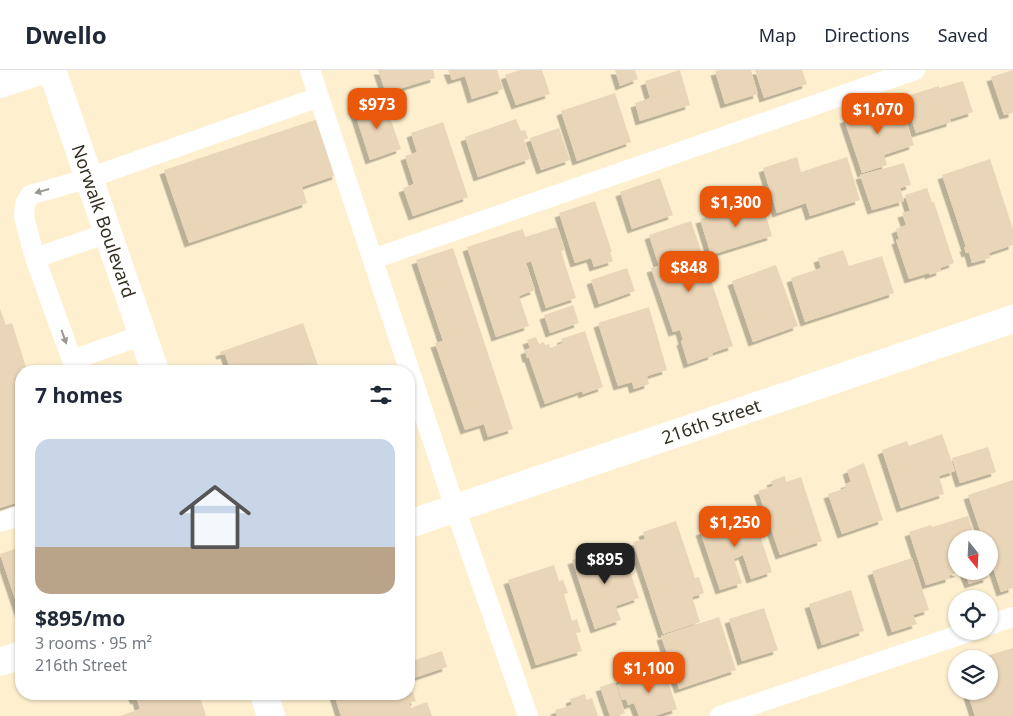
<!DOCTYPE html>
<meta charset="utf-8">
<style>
:root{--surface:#fff;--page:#f2f2f3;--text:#1f2937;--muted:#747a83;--line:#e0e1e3;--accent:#ea580c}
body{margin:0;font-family:"Noto Sans",sans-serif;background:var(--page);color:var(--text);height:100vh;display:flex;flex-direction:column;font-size:19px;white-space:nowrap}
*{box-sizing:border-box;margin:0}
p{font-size:16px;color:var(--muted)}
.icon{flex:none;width:28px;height:28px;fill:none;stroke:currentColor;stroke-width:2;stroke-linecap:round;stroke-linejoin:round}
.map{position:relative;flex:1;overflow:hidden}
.sheet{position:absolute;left:15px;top:295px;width:400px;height:335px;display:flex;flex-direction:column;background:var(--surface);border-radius:20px;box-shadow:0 1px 4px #0004}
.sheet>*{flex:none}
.needle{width:32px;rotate:162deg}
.tools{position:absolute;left:948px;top:460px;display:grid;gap:10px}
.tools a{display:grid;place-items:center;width:50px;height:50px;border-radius:50%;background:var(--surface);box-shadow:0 1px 4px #0004;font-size:25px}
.price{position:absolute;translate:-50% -42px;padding:0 11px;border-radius:10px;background:var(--accent);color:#fff;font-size:16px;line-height:32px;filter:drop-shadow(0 1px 2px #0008)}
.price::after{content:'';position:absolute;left:50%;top:30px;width:15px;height:11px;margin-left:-8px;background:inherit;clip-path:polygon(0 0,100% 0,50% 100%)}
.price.current{background:#222;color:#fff}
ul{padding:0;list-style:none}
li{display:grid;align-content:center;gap:10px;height:265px;padding:0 20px}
li span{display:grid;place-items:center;height:155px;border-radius:15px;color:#555}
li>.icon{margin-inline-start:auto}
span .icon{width:90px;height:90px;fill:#fffc;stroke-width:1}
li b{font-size:21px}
h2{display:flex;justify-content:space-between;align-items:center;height:60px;padding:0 20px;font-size:21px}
header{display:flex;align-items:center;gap:30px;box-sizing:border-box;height:70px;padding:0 25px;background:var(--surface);border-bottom:1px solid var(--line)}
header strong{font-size:24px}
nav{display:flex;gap:28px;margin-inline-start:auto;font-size:18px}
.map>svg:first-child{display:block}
</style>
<header>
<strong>Dwello</strong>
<nav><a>Map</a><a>Directions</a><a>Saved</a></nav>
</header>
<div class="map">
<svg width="1013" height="646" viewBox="0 0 1013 646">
<defs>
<filter id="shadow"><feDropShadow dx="-4.5" dy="4.5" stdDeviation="0" flood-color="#0004"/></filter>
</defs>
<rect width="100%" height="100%" fill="#fef0cf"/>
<!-- building -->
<path fill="#e9d5b7" filter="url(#shadow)" d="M378 0H433L435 8 386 23Z
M448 0H497L503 19 472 29 465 6 452 10Z
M520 0H542L550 24 516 35 505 5Z
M615 0H635L638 9 620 16Z
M680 0 690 35 640 51 635 33 650 28 645 11Z
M720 0H751L758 24 725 34 715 1Z
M755 0H802L807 14 764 28Z
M1013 0V43L1004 45 991 7Z
M963 11 973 42 951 49V52L916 63 904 27 939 16V18Z
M615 23 631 72 577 91 561 41Z
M384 30 401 79 370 90 354 40Z
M899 30 914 75 884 85 887 95 862 103 844 49Z
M318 49 337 105 302 117 307 133 189 173 164 100Z
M516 49 521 61 525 60 528 68 524 70 530 89 478 107 465 67Z
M443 52 468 127 413 146 403 118 414 114 405 86 417 82 411 63Z
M559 58 570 90 541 100 530 68Z
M797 87 801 102 847 87 860 130 810 146 806 133 777 143 763 98Z
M990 89 1013 159V175L989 183 990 188 972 193 969 182 966 183 964 177H966L942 105Z
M904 93 911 115 900 118 904 131 872 140 860 105Z
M660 108 673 145 632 159 620 122Z
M927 118 932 132H934L954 193 940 198 941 201 929 205V203L909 209 896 170 899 169 896 159 906 155 902 143 910 141 905 125Z
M761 130 772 166 711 185 700 149Z
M595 131 612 182H610L613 191 594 197 591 188 575 193 559 143Z
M691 151 733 276 712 283 713 285 688 294 681 271 683 270 680 260 673 262 651 198 659 196 649 165Z
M557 157 565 180 561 181 576 228 546 238 531 191 526 193 535 220 519 226 529 256 496 267 467 177 523 159 525 167Z
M453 178 513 359 488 367 484 354 465 360 435 273 443 271 416 190Z
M843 180 849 196 882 186 894 223 805 252 791 208 821 198 818 188Z
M776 195 798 256 753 272 732 211Z
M627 198 635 221 599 234 591 210Z
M573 235 579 253 550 263 544 245Z
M649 237 667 300 647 306 649 314 634 319 632 312 618 316 598 253Z
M0 239 6 255 12 253 26 297 20 299 21 303V431L0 438Z
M303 253 320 301H231L225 284 221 285 220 282Z
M585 261 603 317 583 324 582 321 545 334 529 288H527L525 280 530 278 527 270 536 267 539 274 544 272 545 275 549 274 550 278 563 273 561 269Z
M942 364 955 401 939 406 944 424 901 438 882 380 907 371 909 376Z
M988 377 996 402 960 413 952 388Z
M864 393 883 450 842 464 828 424 846 418 845 414 851 412 847 400Z
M785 406 786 412 801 407 822 471 780 485 758 421 773 416 771 411Z
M1013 410V518L1001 522 989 486V469H983L968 425Z
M736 441 739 448 753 444 772 502 751 509 743 485 734 489 742 513 720 520 700 461 714 457 711 449Z
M968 446 975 469H956V501L961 502 950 505V508L926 515 909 462 931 455 932 457Z
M676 451 695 508 699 507 704 523 692 527 700 552 663 564 633 472 645 469 643 462Z
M21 477V547L0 484Z
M611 477 614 487 624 484 639 528 616 536 621 550 595 559 572 490Z
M912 488 929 540 913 545 917 554 892 562 872 501Z
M554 495 559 511 563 510 568 523 564 524 572 551 577 549 581 562 576 563 582 581 536 595 508 510Z
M964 501H986L988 508 969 514Z
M851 520 864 561 822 575 809 534Z
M764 538 778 580 742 591 729 549Z
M719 547 736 600 679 619 661 566Z
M1013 578V646H975L967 621H989V589L980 588Z
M442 581 447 597 414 608 409 592Z
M664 599 677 639 654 646H639L634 633 628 635 626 629 622 630 617 615 621 613 619 609 627 606 629 611Z
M615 612 625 643 617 646H610L600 617Z
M413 622 416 631 409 633 411 638 427 632 432 646H341L334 624 407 625Z
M132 624H199L206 646H120L140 639 137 629 135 630Z
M585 624 586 630 592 628 598 646H557L555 640 572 635 570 629Z"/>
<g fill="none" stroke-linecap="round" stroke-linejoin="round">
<!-- lane -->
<path stroke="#fff" stroke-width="20" d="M310 0 455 438 528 646
M35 188 108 163
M373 189 915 0
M72 290 143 265
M76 301 35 188 24 147 25 134 30 125 89 108 319 27
M0 452 21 445
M989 555 1013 547
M720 646 971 561"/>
<!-- street -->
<path stroke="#fff" stroke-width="28" d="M0 14 43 0
M409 454 1013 249
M0 592 21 585"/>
<!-- secondary -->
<path stroke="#fff" stroke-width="28" d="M52 0 155 301
M264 624 271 646"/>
</g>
<!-- one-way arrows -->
<defs><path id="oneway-solid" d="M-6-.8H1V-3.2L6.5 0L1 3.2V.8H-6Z" transform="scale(1.25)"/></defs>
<g fill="#9a9891">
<use href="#oneway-solid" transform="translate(42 121) rotate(164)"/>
<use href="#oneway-solid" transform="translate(64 267) rotate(70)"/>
</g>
<g text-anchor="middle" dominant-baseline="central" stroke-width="4" stroke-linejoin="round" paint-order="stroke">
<!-- street labels -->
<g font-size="18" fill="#353023" stroke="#fff">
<text transform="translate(104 151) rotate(71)">Norwalk Boulevard</text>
<text transform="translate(711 351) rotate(-19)">216th Street</text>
</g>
</g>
</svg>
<div class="tools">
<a><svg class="needle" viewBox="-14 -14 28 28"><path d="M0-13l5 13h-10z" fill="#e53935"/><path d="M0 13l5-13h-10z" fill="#747a83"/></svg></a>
<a><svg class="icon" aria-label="locate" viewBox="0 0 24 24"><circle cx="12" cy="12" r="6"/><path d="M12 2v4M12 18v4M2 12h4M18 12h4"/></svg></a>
<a><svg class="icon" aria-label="layers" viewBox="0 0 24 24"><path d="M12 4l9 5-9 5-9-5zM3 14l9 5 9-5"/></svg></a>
</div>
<b class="price" style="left:377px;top:60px">$973</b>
<b class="price" style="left:878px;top:65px">$1,070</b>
<b class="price" style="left:736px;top:158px">$1,300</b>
<b class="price" style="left:689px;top:223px">$848</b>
<b class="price" style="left:735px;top:478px">$1,250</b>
<b class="price current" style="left:605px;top:515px">$895</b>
<b class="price" style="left:649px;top:624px">$1,100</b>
<section class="sheet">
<h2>7 homes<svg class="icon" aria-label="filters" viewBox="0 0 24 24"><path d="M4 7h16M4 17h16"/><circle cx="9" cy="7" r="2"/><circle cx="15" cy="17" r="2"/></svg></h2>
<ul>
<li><span style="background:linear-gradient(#c9d6e8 70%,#b9a48a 0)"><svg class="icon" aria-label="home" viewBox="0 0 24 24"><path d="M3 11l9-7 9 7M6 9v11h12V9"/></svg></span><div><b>$895/mo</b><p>3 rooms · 95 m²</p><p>216th Street</p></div></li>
</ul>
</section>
</div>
